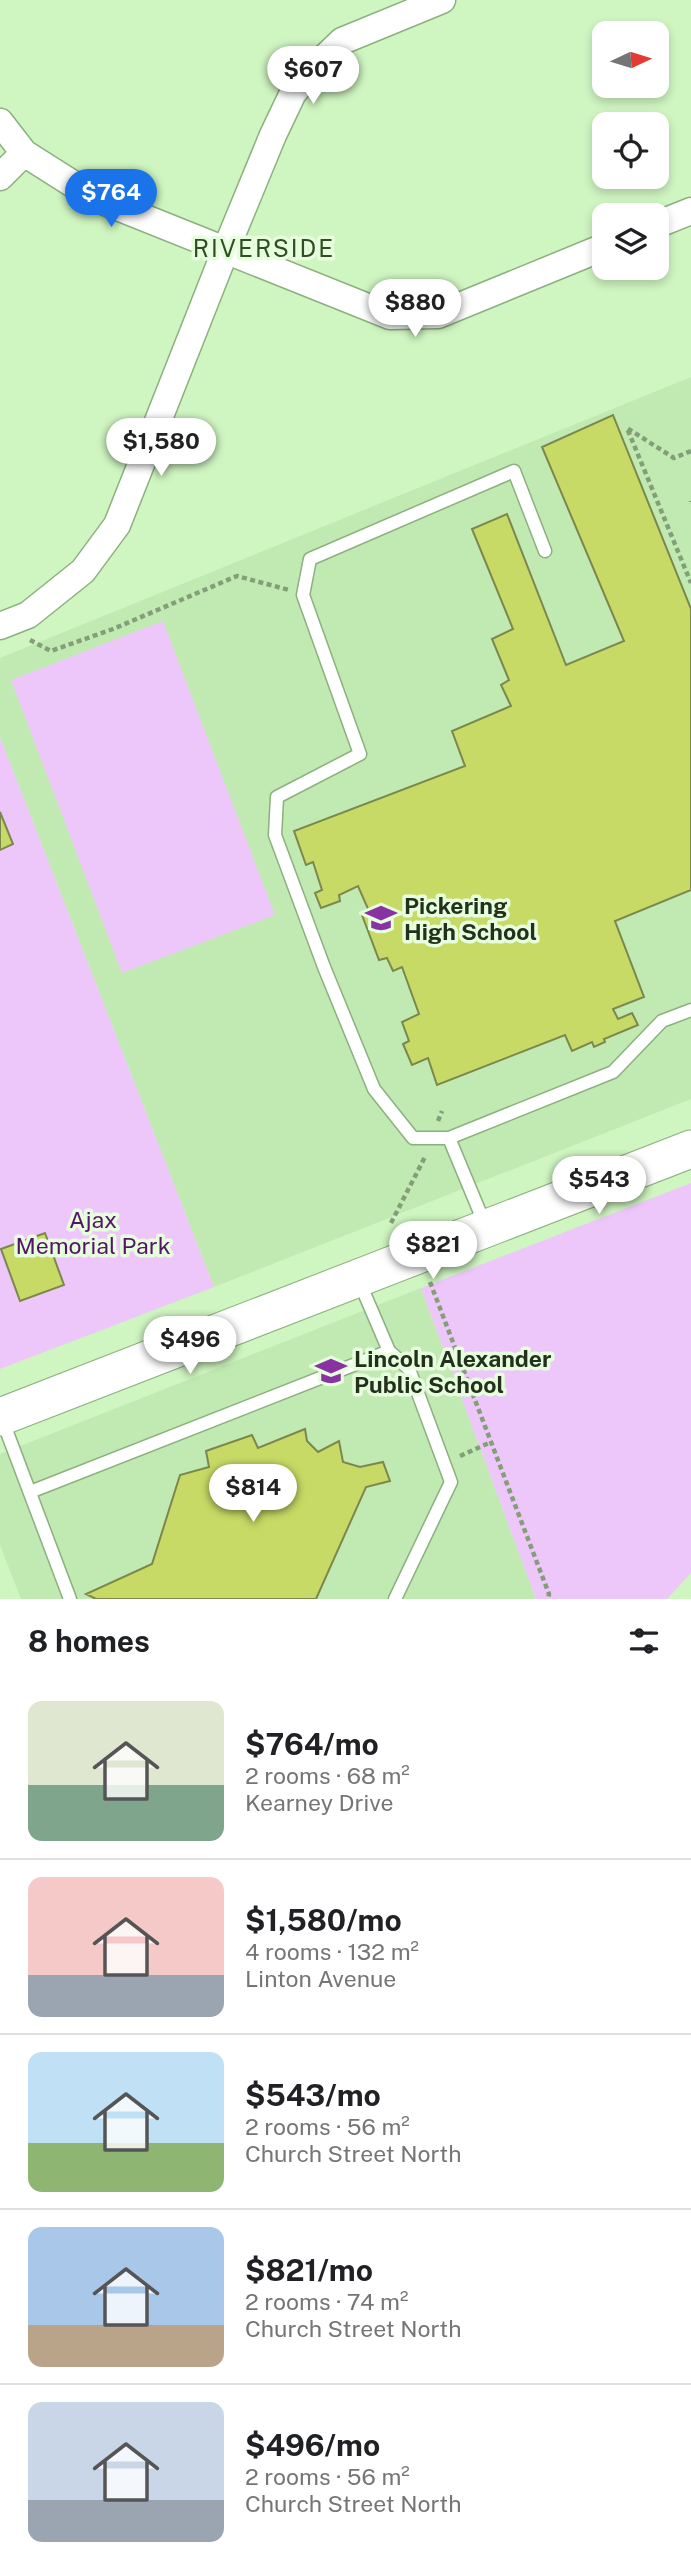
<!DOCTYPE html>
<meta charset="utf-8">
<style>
:root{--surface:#fff;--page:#f6f6f6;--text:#202124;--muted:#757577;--line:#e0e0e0;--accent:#1a73e8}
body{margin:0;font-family:"Public Sans",sans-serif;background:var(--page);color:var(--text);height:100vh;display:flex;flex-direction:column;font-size:26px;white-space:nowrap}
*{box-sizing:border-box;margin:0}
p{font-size:23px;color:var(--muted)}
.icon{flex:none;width:38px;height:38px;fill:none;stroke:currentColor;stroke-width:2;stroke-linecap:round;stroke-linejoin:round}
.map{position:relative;height:1599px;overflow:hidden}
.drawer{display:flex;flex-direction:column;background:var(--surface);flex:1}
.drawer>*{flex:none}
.needle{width:46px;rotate:86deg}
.controls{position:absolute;left:592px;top:21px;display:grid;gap:14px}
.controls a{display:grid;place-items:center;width:77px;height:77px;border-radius:14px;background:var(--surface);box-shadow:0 4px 10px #0003;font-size:35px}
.price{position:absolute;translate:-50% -60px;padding:0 16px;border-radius:24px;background:#fff;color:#222;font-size:23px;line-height:46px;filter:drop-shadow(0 2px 4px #0008)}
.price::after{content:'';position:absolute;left:50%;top:42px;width:21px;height:16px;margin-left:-10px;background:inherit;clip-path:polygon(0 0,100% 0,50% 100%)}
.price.selected{background:var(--accent);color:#fff}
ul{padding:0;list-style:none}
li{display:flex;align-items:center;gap:21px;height:175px;padding:0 28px}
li+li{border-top:2px solid var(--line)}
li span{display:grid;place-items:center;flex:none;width:196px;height:140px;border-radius:14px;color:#555}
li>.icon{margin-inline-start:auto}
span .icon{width:84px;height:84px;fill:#fffc;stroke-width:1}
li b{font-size:30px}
h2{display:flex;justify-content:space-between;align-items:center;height:84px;padding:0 28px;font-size:30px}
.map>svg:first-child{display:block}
</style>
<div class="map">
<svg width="691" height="1599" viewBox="0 0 691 1599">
<rect width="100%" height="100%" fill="#cff5c1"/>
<!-- built -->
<path fill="#c0eab1" d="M691 377V1099L214 1287 0 737V658Z
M421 1288 536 1599H21L0 1545V1454Z"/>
<!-- green -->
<path fill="#edc7fa" d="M163 621 275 915 122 973 11 680Z
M0 737 214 1287 0 1369Z
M691 1183V1573L667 1599H536L421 1288Z"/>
<!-- building -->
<path fill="#c6da65" stroke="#7c874e" stroke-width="2" d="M613 415 691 609V890L615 921 644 997 613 1009 618 1019 632 1013 638 1025 604 1039 605 1042 594 1047 592 1042 572 1051 565 1035 437 1085 428 1058 412 1065 403 1044 409 1041 402 1022 419 1014 402 967 393 971 387 958 379 960 362 915 369 911 358 886 339 895 340 901 321 908 315 893 322 890 313 862 306 865 294 831 465 766 452 731 511 706 501 685 509 680 492 639 513 629 472 529 507 514 566 665 624 641 542 447Z
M0 812 13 844 0 850Z
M45 1233 64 1285 20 1301 1 1249Z
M305 1429 307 1441 318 1452 339 1441 343 1462 360 1467 383 1462 390 1481 366 1487 316 1599H96L86 1594 152 1564 180 1475 209 1467 206 1451 252 1435 258 1448Z"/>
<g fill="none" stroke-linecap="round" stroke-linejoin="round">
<defs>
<path id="lane" d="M449 1138H413L374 1089 324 967 275 835 277 797 360 754 303 595 310 559 514 471 545 551
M486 1227 449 1138 613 1072 662 1021 691 1010
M359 1281 389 1351 409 1369 451 1482 395 1599
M2 1419 70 1599
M30 1492 389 1351"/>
<path id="street" d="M0 122 24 153 95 198 390 316 438 315 604 247
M0 177 24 153
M656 225 691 211
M0 626 28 615 83 571 117 525 226 249 273 135 293 93 316 66 342 41 442 0"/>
<path id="secondary" d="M0 1417 691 1149"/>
</defs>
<!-- lane casing -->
<use href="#lane" stroke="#8cb07f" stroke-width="15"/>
<!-- street casing -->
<use href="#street" stroke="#8cb07f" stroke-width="29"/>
<!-- secondary casing -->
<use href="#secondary" stroke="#8cb07f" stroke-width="39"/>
<!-- path -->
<path stroke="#839e78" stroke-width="4.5" stroke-dasharray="5 3.5" stroke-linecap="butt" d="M691 451 674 458 627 428 691 583
M691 501V502
M30 640 51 651 113 629 237 576 289 590
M438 1121 442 1111
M391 1223 426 1155
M430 1282 549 1594 548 1599
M460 1456 491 1442"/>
<!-- lane -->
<use href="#lane" stroke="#fff" stroke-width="12"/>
<!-- street -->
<use href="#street" stroke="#fff" stroke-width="26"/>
<!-- secondary -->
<use href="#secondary" stroke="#fff" stroke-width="37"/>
</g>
<!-- icons -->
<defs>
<symbol id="school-bare" viewBox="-9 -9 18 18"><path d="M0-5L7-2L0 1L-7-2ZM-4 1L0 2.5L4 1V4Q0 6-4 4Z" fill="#8833a1" stroke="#e6fdde" stroke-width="2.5" paint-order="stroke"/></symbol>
</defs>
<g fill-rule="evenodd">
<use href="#school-bare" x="359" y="896" width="44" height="44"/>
<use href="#school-bare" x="309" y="1349" width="44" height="44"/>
</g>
<g text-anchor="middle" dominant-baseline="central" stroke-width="7" stroke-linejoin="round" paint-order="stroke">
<!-- poi labels -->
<g font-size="23" font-weight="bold" fill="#22301c" stroke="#e6fdde" text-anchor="start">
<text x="404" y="905">Pickering<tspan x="404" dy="26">High School</tspan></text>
<text x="354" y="1358">Lincoln Alexander<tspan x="354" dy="26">Public School</tspan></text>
</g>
<!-- park labels -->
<g font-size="23" fill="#551566" stroke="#e6fdde">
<text x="93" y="1219">Ajax<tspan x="93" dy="26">Memorial Park</tspan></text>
</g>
<!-- neighbourhood labels -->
<g font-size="24" letter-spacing="2" fill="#2f4f23" stroke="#e6fdde">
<text x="264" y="248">RIVERSIDE</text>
</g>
</g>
</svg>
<div class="controls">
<a><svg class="needle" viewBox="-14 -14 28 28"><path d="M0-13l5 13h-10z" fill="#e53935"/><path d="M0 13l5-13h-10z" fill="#757577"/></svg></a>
<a><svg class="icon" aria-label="locate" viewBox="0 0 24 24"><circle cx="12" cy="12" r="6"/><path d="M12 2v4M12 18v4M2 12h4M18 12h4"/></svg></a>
<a><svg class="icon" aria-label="layers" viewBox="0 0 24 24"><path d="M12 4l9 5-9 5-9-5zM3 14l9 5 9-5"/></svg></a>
</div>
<b class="price" style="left:313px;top:106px">$607</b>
<b class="price selected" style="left:111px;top:229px">$764</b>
<b class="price" style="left:415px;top:339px">$880</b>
<b class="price" style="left:161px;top:478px">$1,580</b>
<b class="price" style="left:599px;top:1216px">$543</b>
<b class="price" style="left:433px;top:1281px">$821</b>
<b class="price" style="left:190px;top:1376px">$496</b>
<b class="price" style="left:253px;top:1524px">$814</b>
</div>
<section class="drawer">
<h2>8 homes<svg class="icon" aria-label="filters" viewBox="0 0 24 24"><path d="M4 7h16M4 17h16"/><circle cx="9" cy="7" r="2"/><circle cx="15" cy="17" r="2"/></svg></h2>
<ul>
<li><span style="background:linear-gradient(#dfe7d0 60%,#7fa58c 0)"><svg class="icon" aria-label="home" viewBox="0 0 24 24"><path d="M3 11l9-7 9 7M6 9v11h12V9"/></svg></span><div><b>$764/mo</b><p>2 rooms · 68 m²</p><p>Kearney Drive</p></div></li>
<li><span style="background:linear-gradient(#f6c9c9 70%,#9aa5b1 0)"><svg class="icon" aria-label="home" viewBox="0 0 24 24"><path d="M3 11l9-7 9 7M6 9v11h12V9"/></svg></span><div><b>$1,580/mo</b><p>4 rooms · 132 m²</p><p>Linton Avenue</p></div></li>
<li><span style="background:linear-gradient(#bfe0f5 65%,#8fb573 0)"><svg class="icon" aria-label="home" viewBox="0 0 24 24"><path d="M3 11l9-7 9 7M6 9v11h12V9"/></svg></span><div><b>$543/mo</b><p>2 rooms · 56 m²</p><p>Church Street North</p></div></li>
<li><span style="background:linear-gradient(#a9c7e8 70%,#b9a48a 0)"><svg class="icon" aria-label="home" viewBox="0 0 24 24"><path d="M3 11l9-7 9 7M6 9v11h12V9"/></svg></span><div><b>$821/mo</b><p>2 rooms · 74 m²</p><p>Church Street North</p></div></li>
<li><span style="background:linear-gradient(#c9d6e8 70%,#9aa5b1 0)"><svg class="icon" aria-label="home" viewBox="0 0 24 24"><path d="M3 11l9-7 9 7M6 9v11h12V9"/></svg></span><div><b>$496/mo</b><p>2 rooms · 56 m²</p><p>Church Street North</p></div></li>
</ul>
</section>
